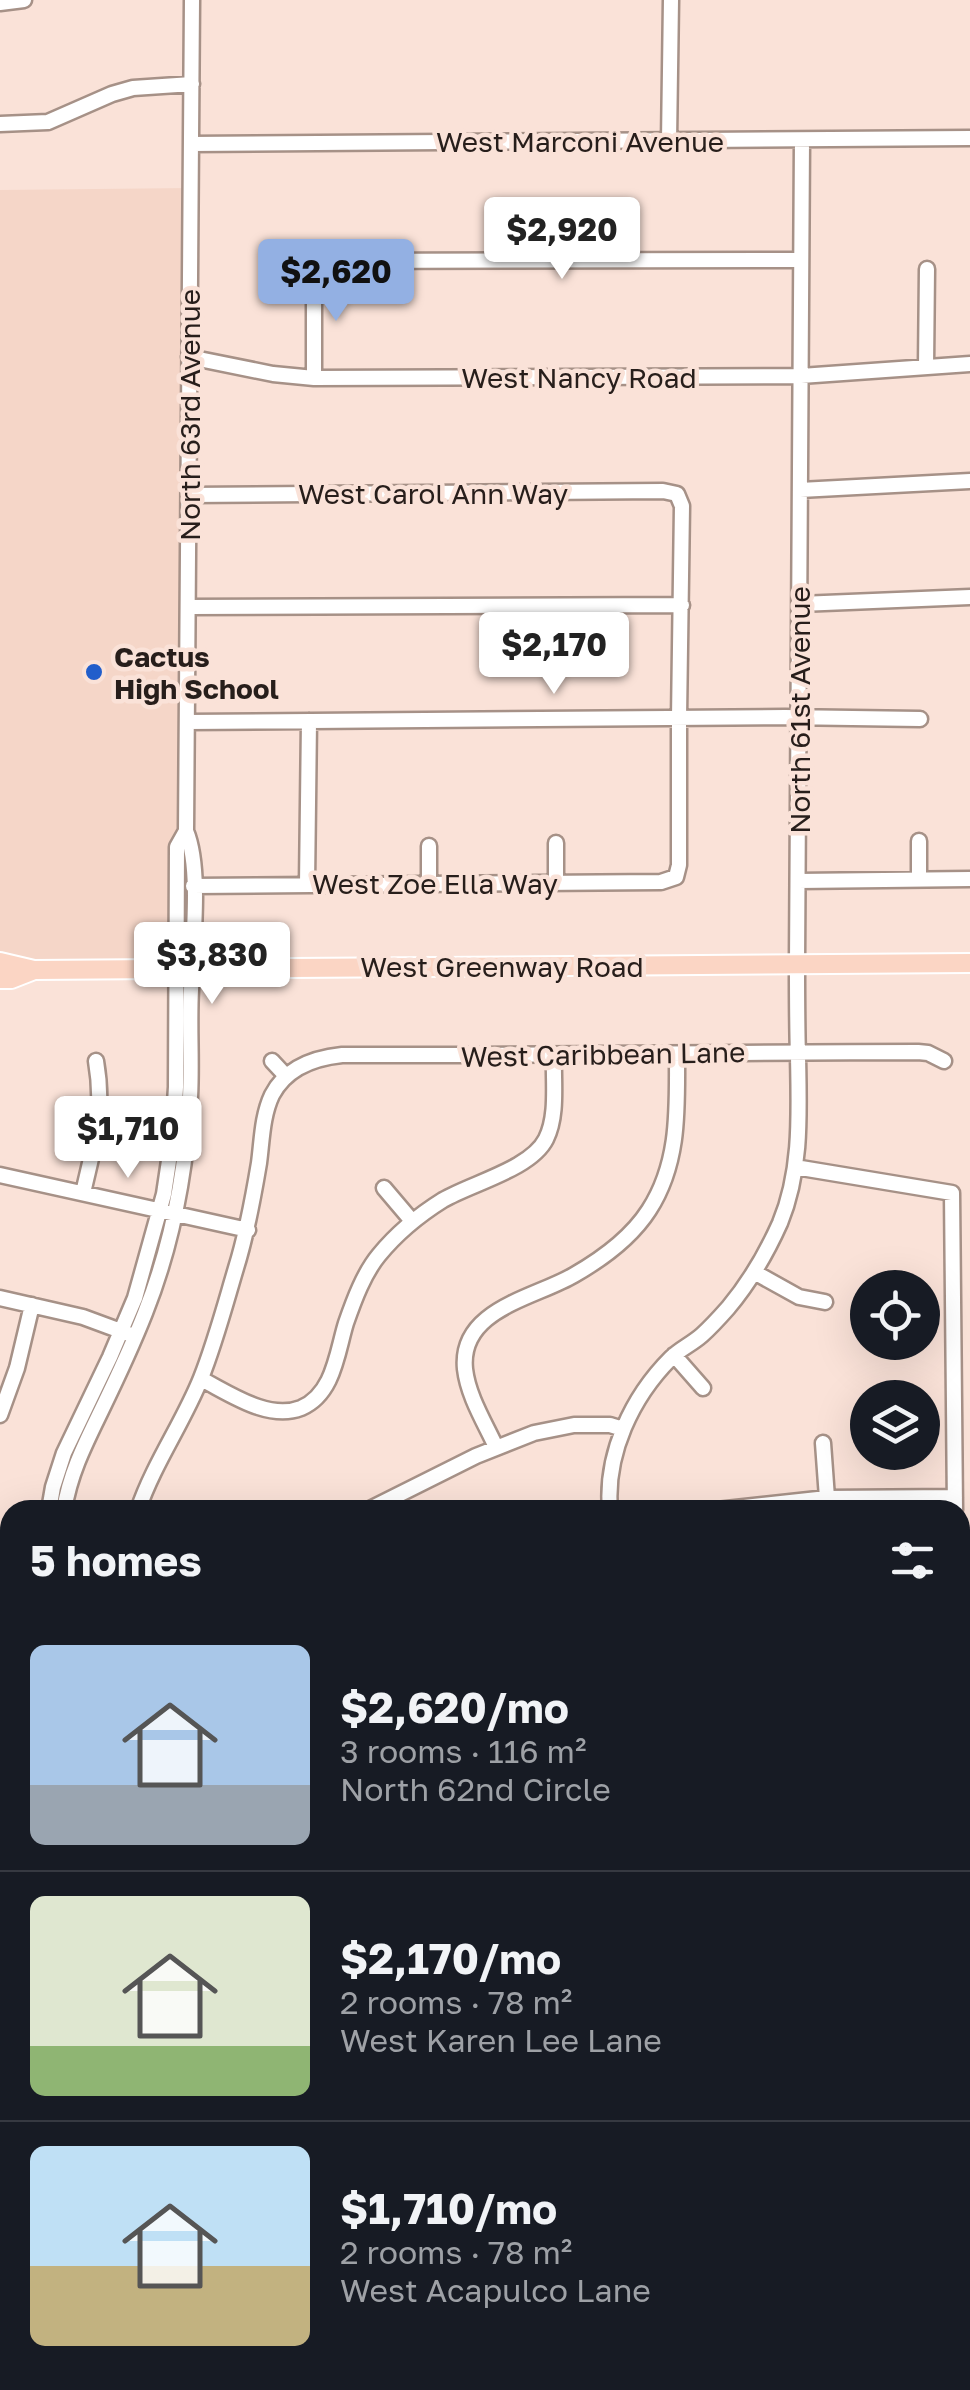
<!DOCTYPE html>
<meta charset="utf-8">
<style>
:root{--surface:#171b24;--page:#20242c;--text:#f1f3f6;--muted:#9ea1a6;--line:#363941;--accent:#93b0e3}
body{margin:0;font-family:"Golos Text",sans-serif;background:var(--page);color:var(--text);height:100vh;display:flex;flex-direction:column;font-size:38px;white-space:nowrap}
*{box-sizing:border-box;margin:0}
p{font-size:32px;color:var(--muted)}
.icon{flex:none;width:55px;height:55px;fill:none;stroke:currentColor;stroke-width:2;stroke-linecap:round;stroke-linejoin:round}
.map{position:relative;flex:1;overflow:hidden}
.sheet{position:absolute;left:0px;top:1500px;width:970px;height:890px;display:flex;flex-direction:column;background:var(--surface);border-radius:30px 30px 0 0;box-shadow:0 10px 40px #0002}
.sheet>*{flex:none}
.controls{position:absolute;left:850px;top:1270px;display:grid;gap:20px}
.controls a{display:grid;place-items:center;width:90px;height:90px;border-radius:50%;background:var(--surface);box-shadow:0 10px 40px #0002;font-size:50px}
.price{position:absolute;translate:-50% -85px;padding:0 22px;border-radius:10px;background:#fff;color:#222;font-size:32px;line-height:65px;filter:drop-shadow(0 2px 5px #0008)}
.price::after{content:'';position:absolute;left:50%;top:60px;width:30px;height:22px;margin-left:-15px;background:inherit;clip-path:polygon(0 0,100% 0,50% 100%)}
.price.on{background:var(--accent);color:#111}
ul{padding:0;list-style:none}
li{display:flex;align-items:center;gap:30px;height:250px;padding:0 30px}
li+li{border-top:2px solid var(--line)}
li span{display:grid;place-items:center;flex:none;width:280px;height:200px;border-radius:15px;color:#555}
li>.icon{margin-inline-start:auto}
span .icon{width:120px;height:120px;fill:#fffc;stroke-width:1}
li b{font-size:42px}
h2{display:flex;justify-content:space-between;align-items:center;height:120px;padding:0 30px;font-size:42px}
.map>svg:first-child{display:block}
</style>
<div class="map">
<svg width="970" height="2390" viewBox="0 0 970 2390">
<rect width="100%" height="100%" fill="#fae2d8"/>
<!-- built -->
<path fill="#f5d6c8" d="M191 188 184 969 0 970V190Z
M10 1886V2141L0 2138V1893Z"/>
<!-- green -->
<path fill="#ebb197" d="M0 2138 10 2141V2380H433L445 2390H0Z"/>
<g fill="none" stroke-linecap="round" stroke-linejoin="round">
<!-- canal -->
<path stroke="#aac6f5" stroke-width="11" d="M0 2311 10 2314
M156 2380 173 2390"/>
<defs>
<path id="minor" d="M0 3 24 0
M0 124 48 122 112 94 133 88 192 84
M669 141 671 0
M191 144 970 138
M189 357 273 374 314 378 801 376 970 364
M926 366 927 269
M314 378V275L316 265 327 261 801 260
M800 490 970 481
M189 495 663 491 677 494 682 506 679 718V865L676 877 661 882 193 886
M800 604 970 597
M188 607 682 605
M187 722 785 717 920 719
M919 841V879
M556 843V883
M429 846V884
M798 881 970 879
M307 884 309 721
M272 1061 286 1076
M795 1167 952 1193 955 1510
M0 1175 248 1230
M384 1188 412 1221
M83 1193C94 1144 105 1113 96 1061
M754 1272 799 1297 825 1302
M0 1298 83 1317 129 1334
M674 1355 703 1388
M201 1379C229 1393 268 1421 301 1408 334 1394 337 1352 346 1323 354 1300 364 1273 379 1255 397 1233 419 1215 443 1200 472 1183 531 1169 546 1139 558 1115 553 1082 554 1056
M0 1415 17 1368 32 1305
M823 1443 827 1498
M496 1447C485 1423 468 1396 465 1369 459 1309 535 1298 574 1275 602 1259 631 1238 649 1210 680 1162 677 1108 677 1054
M49 1510 53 1487 64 1453 110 1357 135 1298 164 1194 173 1134 176 1087 177 847 186 831
M64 1510C70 1473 85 1444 101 1411 117 1378 132 1346 145 1313 172 1245 186 1170 190 1097 192 1061 189 1026 191 990 192 948 202 869 186 831L192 0
M138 1510C154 1463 183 1423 201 1378 215 1343 225 1305 236 1268 247 1233 253 1199 259 1163 262 1141 262 1116 272 1095 286 1068 313 1058 342 1055 534 1056 726 1052 918 1052L928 1053 944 1061
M368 1510 476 1456 534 1433 574 1425H610L623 1429
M610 1510C605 1454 632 1397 671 1358 680 1349 692 1344 702 1335 711 1327 720 1317 728 1308 749 1283 767 1252 780 1223 802 1170 799 1113 798 1056 797 1026 797 995 797 964L802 140
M717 1510 827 1498 955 1497
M0 1648 10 1652
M960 1695H970
M960 1709H970
M960 1789H970
M0 1878 10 1871
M960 1971 970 1970
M960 2086H970
M960 2266H970
M523 2380 533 2390
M693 2380 701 2390
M598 2390 609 2380
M873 2390 924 2382 970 2381"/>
<path id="major" d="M0 962 34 970 970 963
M0 979H11L34 970"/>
</defs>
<!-- minor casing -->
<use href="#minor" stroke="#a69187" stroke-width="19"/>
<!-- major casing -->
<use href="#major" stroke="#fff" stroke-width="22"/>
<!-- minor -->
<use href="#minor" stroke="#fff" stroke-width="14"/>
<!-- major -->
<use href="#major" stroke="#fbd5c4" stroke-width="18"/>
</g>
<!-- markers -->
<circle fill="#215ecb" stroke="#fae2d8" stroke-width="4" cx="94" cy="672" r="10"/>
<g text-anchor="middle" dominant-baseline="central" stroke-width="9" stroke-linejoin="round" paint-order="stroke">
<!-- street labels -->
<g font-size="28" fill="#271e1b" stroke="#fae2d8">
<text x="580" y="141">West Marconi Avenue</text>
<text x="579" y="377">West Nancy Road</text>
<text transform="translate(189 415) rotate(-90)">North 63rd Avenue</text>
<text x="433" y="493">West Carol Ann Way</text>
<text transform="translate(799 710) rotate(-90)">North 61st Avenue</text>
<text x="435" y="883">West Zoe Ella Way</text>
<text x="502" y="966">West Greenway Road</text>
<text transform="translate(603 1054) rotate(-1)">West Caribbean Lane</text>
</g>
<!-- poi labels -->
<g font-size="28" font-weight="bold" fill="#271e1b" stroke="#fae2d8" text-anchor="start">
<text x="114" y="656">Cactus<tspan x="114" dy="32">High School</tspan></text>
</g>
</g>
</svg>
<div class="controls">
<a><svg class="icon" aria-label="locate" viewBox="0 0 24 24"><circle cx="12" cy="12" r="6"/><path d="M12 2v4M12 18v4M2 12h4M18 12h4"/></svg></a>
<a><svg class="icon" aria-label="layers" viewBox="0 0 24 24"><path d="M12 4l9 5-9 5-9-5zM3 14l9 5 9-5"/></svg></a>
</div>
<b class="price" style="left:562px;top:282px">$2,920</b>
<b class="price on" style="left:336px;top:324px">$2,620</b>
<b class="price" style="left:554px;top:697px">$2,170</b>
<b class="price" style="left:212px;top:1007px">$3,830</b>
<b class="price" style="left:128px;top:1181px">$1,710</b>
<section class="sheet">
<h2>5 homes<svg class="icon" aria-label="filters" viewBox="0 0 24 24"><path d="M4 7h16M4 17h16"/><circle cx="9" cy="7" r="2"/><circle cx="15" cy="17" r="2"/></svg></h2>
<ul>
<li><span style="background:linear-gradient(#a9c7e8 70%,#9aa5b1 0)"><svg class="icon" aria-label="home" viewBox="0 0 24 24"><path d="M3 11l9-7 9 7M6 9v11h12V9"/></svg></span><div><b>$2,620/mo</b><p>3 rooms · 116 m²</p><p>North 62nd Circle</p></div></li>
<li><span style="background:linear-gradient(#dfe7d0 75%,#8fb573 0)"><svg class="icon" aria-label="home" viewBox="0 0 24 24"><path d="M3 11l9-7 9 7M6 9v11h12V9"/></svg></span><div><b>$2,170/mo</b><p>2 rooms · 78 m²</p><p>West Karen Lee Lane</p></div></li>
<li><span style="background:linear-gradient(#bfe0f5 60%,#c2b280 0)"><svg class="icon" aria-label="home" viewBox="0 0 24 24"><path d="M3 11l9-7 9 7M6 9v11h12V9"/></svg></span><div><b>$1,710/mo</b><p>2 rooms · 78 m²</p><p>West Acapulco Lane</p></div></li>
</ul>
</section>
</div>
